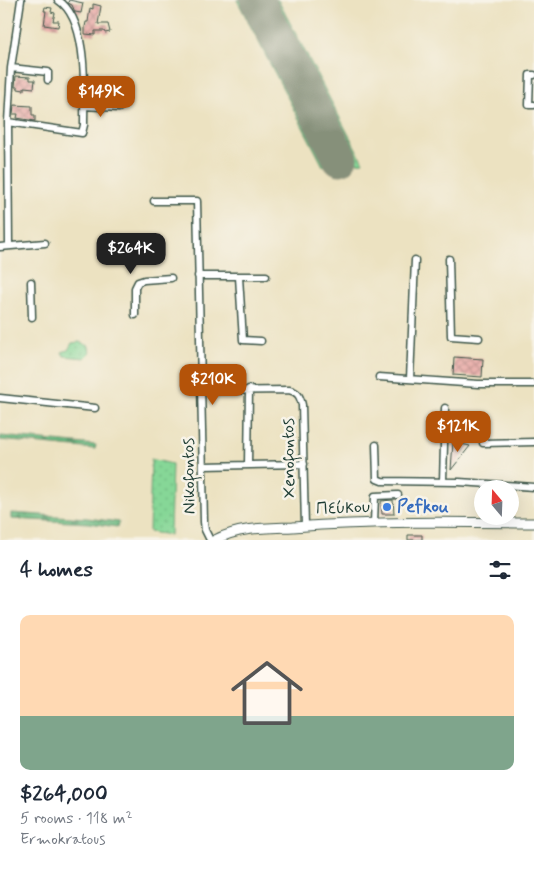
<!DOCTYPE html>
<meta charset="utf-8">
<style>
:root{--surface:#fff;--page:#f6f6f7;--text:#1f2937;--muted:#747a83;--line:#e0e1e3;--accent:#b45309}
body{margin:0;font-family:Mynerve,sans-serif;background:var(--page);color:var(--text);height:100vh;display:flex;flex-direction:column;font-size:19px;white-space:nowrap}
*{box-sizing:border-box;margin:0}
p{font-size:16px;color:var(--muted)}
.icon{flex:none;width:28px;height:28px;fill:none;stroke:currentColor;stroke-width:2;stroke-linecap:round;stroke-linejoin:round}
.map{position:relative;height:540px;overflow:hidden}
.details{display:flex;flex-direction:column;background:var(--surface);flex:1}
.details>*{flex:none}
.needle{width:32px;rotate:341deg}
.tools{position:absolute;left:474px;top:480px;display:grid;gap:10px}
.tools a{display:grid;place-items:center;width:45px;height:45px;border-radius:50%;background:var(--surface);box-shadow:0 5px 20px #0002;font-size:25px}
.price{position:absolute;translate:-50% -42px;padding:0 11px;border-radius:10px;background:var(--accent);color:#fff;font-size:16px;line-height:32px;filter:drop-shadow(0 1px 2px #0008)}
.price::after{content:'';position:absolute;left:50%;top:30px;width:15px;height:11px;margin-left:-8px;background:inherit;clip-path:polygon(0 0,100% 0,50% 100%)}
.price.current{background:#222;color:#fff}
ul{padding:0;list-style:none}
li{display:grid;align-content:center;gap:10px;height:265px;padding:0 20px}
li+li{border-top:1px solid var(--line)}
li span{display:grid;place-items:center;height:155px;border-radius:10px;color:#555}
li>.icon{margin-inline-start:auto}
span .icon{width:90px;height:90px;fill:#fffc;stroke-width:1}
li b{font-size:21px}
h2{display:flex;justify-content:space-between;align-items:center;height:60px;padding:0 20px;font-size:21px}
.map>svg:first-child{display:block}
</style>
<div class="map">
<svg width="534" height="540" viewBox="0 0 534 540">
<defs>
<pattern id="grass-dots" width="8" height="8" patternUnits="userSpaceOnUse" patternTransform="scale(1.25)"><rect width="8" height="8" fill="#86d797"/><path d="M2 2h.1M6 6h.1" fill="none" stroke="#73b983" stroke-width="1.8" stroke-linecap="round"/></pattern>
<pattern id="forest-firs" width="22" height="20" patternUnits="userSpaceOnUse" patternTransform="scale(1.25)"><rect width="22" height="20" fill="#6cb880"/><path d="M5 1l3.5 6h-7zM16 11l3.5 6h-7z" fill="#58976a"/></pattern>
<pattern id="building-cross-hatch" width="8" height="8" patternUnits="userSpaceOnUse" patternTransform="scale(1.25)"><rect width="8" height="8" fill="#e9aca8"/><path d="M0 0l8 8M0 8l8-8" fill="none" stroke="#bc8d8a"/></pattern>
</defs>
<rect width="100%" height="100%" fill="#f7f3e8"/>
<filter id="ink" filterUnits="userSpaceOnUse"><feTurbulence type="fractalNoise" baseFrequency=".02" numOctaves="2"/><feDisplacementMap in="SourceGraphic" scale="10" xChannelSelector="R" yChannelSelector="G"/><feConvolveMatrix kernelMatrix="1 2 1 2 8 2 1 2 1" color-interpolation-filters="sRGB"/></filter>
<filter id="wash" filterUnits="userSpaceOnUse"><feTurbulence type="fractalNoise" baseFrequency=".0096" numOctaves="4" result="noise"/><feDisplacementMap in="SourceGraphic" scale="20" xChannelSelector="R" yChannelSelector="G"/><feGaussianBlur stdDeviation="1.12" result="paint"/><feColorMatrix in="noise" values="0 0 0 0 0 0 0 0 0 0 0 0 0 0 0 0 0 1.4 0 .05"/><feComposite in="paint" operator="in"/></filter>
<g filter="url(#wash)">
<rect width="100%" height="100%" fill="#ece2c1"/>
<!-- grass -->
<path fill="url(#grass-dots)" stroke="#528a66" d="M237 0H247L332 163 352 161 268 0H278L363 162 323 166Z
M80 342 89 346 90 353 85 358 64 356 62 352 68 350 72 343Z
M151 459 172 464 170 535 149 532Z"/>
<!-- forest -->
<path fill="url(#forest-firs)" stroke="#467a5a" d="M1 436 96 445 95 449 0 440Z
M11 513 87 518 119 522 117 527 89 523 11 519Z"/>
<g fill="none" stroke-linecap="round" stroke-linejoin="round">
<!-- runway -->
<path stroke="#86907a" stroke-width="35" d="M257 0 340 158"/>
</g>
<g id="blocks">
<!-- building -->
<path fill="url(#building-cross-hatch)" d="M69 0 83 3 81 13 75 12 72 5 68 3Z
M93 4 101 6 98 24H108L110 32 105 33 104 31H95V35L85 34V27L86 22H88L90 8 93 9Z
M45 7 52 8 51 12 55 13 53 21H59L58 27 44 25 46 11H44Z
M16 76 30 77V80H35L34 88 24 87V90L18 89V87H15Z
M14 105 32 106V115H35V121L17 118 18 114H13Z
M454 357 483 359 482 377 453 375Z
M453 442 470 446 451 470Z
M393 500 394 514H382L381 501Z
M408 535H422V540H408Z"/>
</g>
</g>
<g filter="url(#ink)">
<use href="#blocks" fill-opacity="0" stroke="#3e5649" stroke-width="1"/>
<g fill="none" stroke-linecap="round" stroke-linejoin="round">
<defs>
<path id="minor" d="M11 68 48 72V80
M534 75H530L529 105H534
M84 106 119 108
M8 122 82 133 84 125C84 91 89 20 58 0
M154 201H197L204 522 205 530 210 540
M9 246 8 122 11 68 21 0
M0 247 45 243
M449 259 451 336 479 338
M198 276H266
M239 277 243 340 261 341
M31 282 32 317
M135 315V288L138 282 144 280 171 278
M379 377 478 384H534
M410 379 415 260
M202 391 289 390C298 392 300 396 302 405L305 526
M0 398 95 408
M483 443 534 442
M376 445 377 479 382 481 459 482 534 487
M248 465 249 389
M204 466 304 464
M443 481 445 408
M374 523 375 496 398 495"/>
<path id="major" d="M215 540C239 527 267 528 293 527 374 521 454 522 534 523"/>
</defs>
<!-- minor casing -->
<use href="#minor" stroke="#3e5649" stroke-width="9"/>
<!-- major casing -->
<use href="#major" stroke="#3e5649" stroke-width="11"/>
<!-- minor -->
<use href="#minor" stroke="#fff" stroke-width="6"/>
<!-- major -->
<use href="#major" stroke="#fff" stroke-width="9"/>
</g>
</g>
<!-- markers -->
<circle fill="#3f7fe0" stroke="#f7f3e8" stroke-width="2" cx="387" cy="507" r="5"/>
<g text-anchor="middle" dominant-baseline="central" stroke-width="5" stroke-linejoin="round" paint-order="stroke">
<!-- street labels -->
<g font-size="18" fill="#1f3d34" stroke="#f7f3e8">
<text transform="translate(289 458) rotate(-91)">Xenofontos</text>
<text transform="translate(189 476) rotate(-91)">Nikofontos</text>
<text transform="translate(343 508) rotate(-2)">Πεύκου</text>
</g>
<!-- shop labels -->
<g font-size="18" font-weight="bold" fill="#366cbe" stroke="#f7f3e8" text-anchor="start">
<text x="397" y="507">Pefkou</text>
</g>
</g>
</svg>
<div class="tools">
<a><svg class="needle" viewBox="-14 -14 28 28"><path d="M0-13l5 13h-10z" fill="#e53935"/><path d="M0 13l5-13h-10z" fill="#747a83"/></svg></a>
</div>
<b class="price" style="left:101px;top:118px">$149K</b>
<b class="price current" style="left:131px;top:275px">$264K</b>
<b class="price" style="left:213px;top:406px">$210K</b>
<b class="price" style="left:458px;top:453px">$121K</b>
</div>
<section class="details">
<h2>4 homes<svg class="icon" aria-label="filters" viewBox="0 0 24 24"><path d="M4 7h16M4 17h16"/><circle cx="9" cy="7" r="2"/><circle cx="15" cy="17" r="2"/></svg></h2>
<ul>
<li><span style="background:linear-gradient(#ffd9b3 65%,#7fa58c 0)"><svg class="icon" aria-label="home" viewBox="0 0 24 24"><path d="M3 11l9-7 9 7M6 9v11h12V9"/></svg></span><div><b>$264,000</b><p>5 rooms · 118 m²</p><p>Ermokratous</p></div></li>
</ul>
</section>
